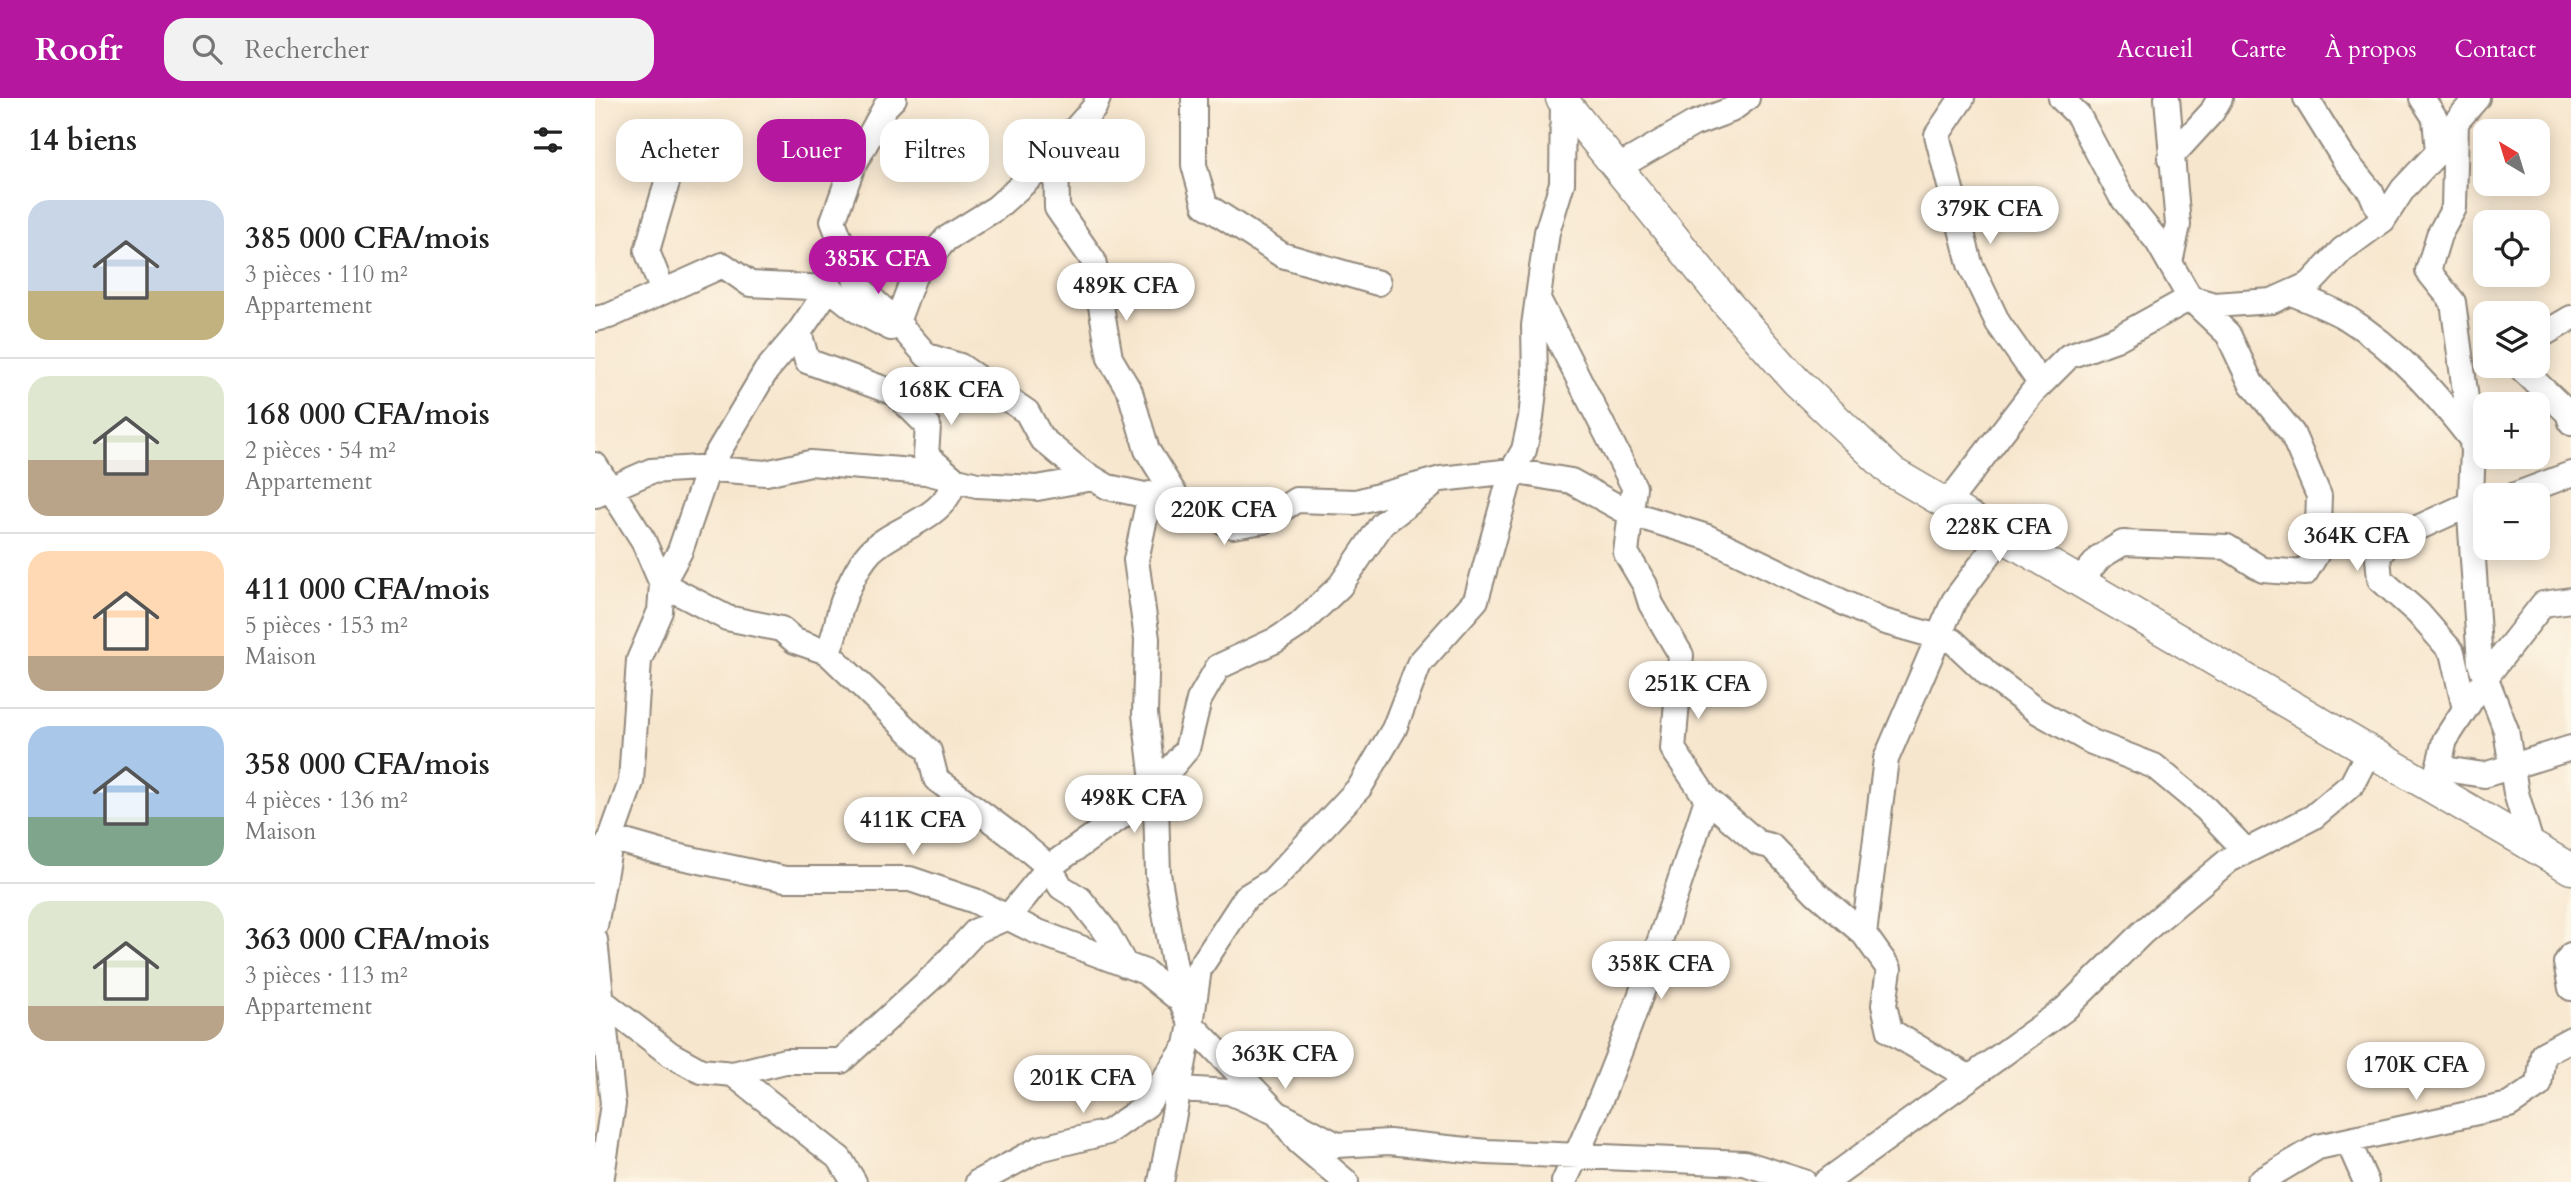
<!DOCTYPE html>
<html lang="fr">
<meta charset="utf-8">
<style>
:root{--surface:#fff;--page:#f2f2f2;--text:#222;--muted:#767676;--line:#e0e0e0;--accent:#b5179e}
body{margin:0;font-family:Cardo,serif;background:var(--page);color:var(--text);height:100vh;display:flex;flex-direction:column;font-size:26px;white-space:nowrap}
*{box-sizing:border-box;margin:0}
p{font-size:23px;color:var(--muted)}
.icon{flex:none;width:38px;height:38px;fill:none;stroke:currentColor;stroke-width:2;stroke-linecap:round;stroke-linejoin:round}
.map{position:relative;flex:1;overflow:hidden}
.panel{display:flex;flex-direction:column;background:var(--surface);width:595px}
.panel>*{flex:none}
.hud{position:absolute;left:21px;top:21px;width:665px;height:63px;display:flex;gap:14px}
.needle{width:46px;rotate:322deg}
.tools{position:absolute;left:1878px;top:21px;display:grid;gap:14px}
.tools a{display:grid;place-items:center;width:77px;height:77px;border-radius:14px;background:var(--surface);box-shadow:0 4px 18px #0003;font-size:35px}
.price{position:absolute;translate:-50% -60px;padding:0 16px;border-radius:24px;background:#fff;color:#222;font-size:23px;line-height:46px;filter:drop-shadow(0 2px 4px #0008)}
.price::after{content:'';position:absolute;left:50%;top:42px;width:21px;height:16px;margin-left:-10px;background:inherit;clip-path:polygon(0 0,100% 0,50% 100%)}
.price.active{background:var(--accent);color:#fff}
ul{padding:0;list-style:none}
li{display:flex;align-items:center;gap:21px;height:175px;padding:0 28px}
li+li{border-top:2px solid var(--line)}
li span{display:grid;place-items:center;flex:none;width:196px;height:140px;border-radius:21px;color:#555}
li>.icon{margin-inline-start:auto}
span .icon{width:84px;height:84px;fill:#fffc;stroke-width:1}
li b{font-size:30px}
h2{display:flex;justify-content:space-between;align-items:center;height:84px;padding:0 28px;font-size:30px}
.tag{padding:0 24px;border-radius:21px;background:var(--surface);box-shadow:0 4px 18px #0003;font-size:24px;line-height:63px}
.tag.active{background:var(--accent);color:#fff}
header{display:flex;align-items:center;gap:42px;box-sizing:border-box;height:98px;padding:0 35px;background:var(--accent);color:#fff}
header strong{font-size:33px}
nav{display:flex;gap:38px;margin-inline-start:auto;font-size:24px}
.search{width:490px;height:63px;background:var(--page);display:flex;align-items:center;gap:18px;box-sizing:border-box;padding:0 24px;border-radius:21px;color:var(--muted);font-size:26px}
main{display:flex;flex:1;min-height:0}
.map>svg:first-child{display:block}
</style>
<header>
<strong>Roofr</strong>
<div class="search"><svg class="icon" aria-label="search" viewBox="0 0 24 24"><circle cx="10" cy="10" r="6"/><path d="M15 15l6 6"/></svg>Rechercher</div>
<nav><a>Accueil</a><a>Carte</a><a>À propos</a><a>Contact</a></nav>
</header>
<main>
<section class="panel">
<h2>14 biens<svg class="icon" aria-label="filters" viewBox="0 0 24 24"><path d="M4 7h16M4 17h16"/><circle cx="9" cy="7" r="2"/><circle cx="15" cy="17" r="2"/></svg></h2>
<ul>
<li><span style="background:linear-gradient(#c9d6e8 65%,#c2b280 0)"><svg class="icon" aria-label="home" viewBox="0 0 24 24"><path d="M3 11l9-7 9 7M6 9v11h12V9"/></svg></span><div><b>385 000 CFA/mois</b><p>3 pièces · 110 m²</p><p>Appartement</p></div></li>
<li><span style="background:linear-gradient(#dfe7d0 60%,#b9a48a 0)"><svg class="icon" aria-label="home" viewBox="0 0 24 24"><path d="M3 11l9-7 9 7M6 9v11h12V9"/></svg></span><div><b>168 000 CFA/mois</b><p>2 pièces · 54 m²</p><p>Appartement</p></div></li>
<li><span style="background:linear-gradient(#ffd9b3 75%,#b9a48a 0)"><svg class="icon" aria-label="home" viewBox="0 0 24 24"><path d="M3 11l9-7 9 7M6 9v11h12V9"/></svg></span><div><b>411 000 CFA/mois</b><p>5 pièces · 153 m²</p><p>Maison</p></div></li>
<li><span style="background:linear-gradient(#a9c7e8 65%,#7fa58c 0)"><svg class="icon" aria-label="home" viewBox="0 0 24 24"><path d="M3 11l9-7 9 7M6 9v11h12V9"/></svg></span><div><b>358 000 CFA/mois</b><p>4 pièces · 136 m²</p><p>Maison</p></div></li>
<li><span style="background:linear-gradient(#dfe7d0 75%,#b9a48a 0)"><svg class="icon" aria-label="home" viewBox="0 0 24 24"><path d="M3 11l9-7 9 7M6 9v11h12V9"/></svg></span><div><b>363 000 CFA/mois</b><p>3 pièces · 113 m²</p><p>Appartement</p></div></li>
</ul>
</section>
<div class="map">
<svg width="1976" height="1084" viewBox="0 0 1976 1084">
<rect width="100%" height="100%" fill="#fcf5e5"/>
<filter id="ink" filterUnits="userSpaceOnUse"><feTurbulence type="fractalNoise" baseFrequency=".0143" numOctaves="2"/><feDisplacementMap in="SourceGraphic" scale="14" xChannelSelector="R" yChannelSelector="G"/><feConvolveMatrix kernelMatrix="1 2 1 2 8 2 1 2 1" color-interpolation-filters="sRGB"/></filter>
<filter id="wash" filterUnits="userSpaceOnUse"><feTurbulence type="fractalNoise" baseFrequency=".00686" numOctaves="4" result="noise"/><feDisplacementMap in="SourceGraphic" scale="28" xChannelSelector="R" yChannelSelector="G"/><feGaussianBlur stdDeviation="1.57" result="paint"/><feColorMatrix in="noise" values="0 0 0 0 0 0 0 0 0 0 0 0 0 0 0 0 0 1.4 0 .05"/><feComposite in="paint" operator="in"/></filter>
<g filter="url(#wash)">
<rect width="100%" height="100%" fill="#f7e6ce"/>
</g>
<g filter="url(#ink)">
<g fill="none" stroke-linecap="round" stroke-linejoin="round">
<defs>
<path id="minor" d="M299 0 291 8 257 70 238 123 263 188 302 224 332 258 365 268 432 314 446 340 484 372 513 389 585 405 638 428 669 423 701 402 761 404 846 381 917 373 929 352 936 320 940 284 939 228 952 134 967 85 968 2
M599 0V67L610 107 687 157 783 185
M1367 0 1342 37 1375 166 1403 225 1446 286
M1466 0 1483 17 1526 98 1563 144 1595 200 1633 236 1656 285 1697 335 1724 398 1722 455 1710 475 1668 472 1632 449 1528 445 1505 459 1484 484
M1572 0 1583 127 1575 165
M1711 0 1749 61 1776 94 1788 122
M1827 0 1840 20 1843 54
M1882 0 1861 24 1859 110 1844 137 1833 173 1858 204 1878 353 1875 417 1885 565 1911 632 1921 695 1937 749
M461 53 462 110 498 162 515 260 535 294 552 352 585 405
M1575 60 1617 14 1625 0
M1022 70 1098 26 1136 12 1152 0
M234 190 263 213 296 230
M68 194 52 153 84 43
M1697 195C1715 203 1735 210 1752 220 1801 250 1842 297 1877 342
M943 201 1039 389 1031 455 1050 487 1056 506 1086 557 1078 651 1112 701 1163 745 1176 748 1221 795 1269 836 1294 871 1289 907 1295 933 1375 980
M0 221 14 218 128 167 155 186 234 190 204 234 212 263 300 295 333 328 331 357 359 381C352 422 300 428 275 454 262 468 250 495 245 513 241 528 240 540 232 554L200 543 186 531 132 520 67 486 85 453 113 371 171 273 204 234
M302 224 319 178 351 141 401 110 445 71 499 10 503 0
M1942 240 1976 220
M1928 268V272L1973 315 1976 324
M0 367 48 442 67 486 65 513 44 562 36 684 16 740 72 756 190 781H315L380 803 438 832 550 874 586 903
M555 396 541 462 552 541 550 616 561 708 563 776 586 903 596 926 566 1084
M1 397 56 373 103 370 171 375 215 365 331 374 382 387 442 390 498 380
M1920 397 1976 376
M1351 407 1437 295 1474 258 1521 241 1595 200 1619 207 1677 203 1715 186 1747 152 1788 122 1808 91 1843 54 1861 24
M232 554 334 653 341 681 417 738 454 769 466 789 485 801 512 835 530 867
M1870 611 1857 554 1823 515 1785 481 1783 460 1794 443 1875 406 1889 403
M1843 670 1889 677 1976 650
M1838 691 1850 642 1891 579 1948 506 1976 502
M0 767 16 740 0 828
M1269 836 1291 661 1359 503 1407 439
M0 842 18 1006 6 1084
M1976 857 1971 865 1976 890
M7 903 75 956 106 973 138 976 190 963H246L342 875 381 833 413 819 454 769 524 720 559 690 592 651 604 602 623 569 681 542 704 527 745 488 787 426 834 390
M138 976 245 1061 259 1084
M586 991 634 994 682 1015 704 1044 751 1084
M1753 1043 1771 1084
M383 1084 444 1051 513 1034 552 1007 589 952
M969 1084C1027 961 1070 830 1112 701
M1209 1084 1149 1065 892 1054 794 1044 742 1047 682 1015 596 926 604 871 651 799 677 783 765 689 799 631 824 566 881 502 917 373 976 383 1034 415 1112 439 1287 523 1358 543 1393 576 1442 613 1497 644 1559 668 1611 711 1651 753
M1231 1084 1470 911 1548 834 1634 762 1718 719 1757 686 1774 653
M1664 1084 1723 1049 1914 1007 1944 987 1948 956 1976 941"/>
<path id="major" d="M966 0 1131 204 1201 283 1297 374 1976 771"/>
</defs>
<!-- minor casing -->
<use href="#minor" stroke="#91887c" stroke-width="28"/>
<!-- major casing -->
<use href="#major" stroke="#91887c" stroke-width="33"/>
<!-- minor -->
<use href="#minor" stroke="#fff" stroke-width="24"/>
<!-- major -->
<use href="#major" stroke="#fff" stroke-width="30"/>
</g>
</g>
</svg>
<div class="tools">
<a><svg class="needle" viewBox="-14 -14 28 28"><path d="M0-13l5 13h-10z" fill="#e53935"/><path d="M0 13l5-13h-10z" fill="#767676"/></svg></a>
<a><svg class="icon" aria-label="locate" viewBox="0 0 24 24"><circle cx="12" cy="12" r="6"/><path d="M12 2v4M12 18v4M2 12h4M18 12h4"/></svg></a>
<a><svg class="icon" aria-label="layers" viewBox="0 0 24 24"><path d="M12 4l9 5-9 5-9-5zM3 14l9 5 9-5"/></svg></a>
<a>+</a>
<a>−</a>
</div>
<b class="price" style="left:1395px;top:148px">379K CFA</b>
<b class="price active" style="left:283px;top:198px">385K CFA</b>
<b class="price" style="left:531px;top:225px">489K CFA</b>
<b class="price" style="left:356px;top:329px">168K CFA</b>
<b class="price" style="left:629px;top:449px">220K CFA</b>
<b class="price" style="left:1404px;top:466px">228K CFA</b>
<b class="price" style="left:1762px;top:475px">364K CFA</b>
<b class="price" style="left:1103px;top:623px">251K CFA</b>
<b class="price" style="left:539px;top:737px">498K CFA</b>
<b class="price" style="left:318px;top:759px">411K CFA</b>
<b class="price" style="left:1066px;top:903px">358K CFA</b>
<b class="price" style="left:690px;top:993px">363K CFA</b>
<b class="price" style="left:1821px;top:1004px">170K CFA</b>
<b class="price" style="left:488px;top:1017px">201K CFA</b>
<div class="hud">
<a class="tag">Acheter</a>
<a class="tag active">Louer</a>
<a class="tag">Filtres</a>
<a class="tag">Nouveau</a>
</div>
</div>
</main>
